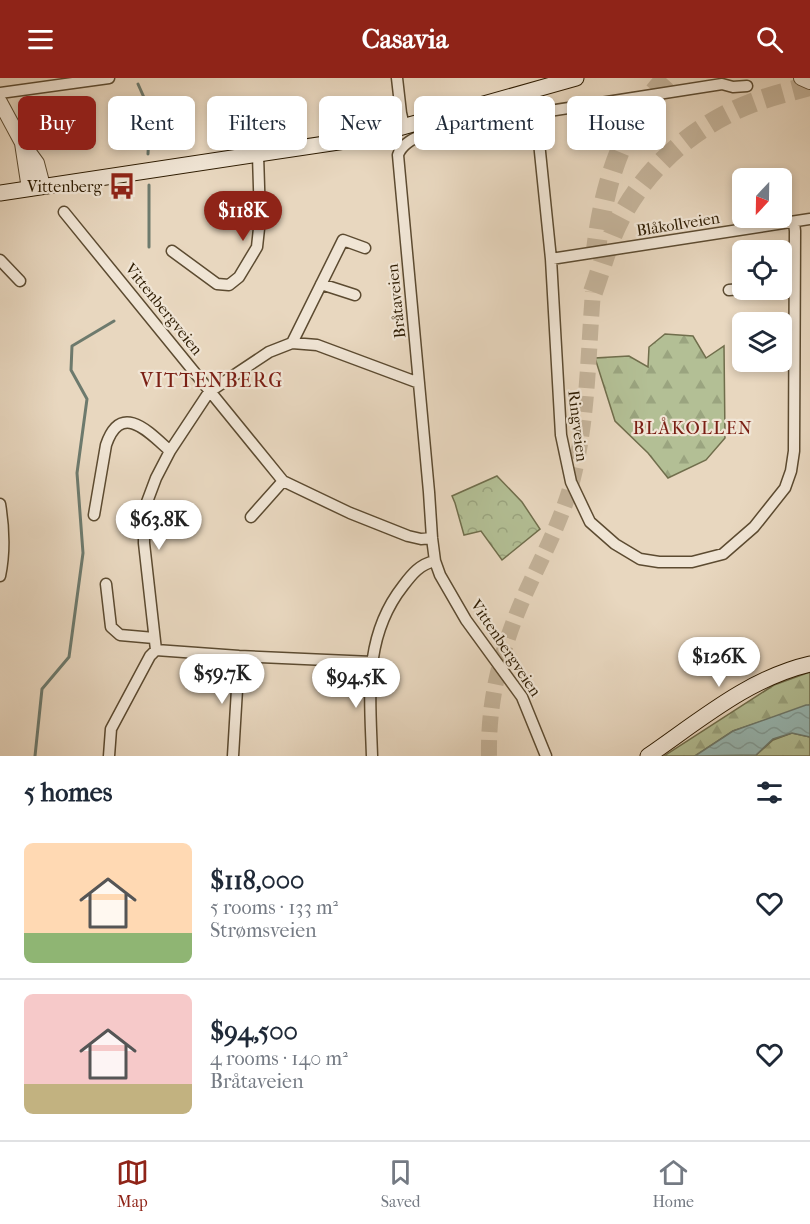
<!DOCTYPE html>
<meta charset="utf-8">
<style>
:root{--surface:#fff;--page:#f6f6f7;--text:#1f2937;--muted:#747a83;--line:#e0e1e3;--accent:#8f2418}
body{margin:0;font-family:"IM FELL French Canon",serif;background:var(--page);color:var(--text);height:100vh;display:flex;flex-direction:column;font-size:22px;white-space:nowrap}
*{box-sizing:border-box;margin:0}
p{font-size:20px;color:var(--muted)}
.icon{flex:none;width:33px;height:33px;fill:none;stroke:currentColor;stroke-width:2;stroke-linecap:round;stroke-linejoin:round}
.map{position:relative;height:678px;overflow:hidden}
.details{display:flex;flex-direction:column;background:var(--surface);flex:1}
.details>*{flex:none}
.banner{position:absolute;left:18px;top:18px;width:774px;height:54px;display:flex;gap:12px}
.needle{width:39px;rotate:202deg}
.fabs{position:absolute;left:732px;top:90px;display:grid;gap:12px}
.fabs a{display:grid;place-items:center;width:60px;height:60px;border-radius:9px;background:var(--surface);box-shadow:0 3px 9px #0003;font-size:30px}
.price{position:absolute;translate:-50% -51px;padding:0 14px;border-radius:21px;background:#fff;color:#222;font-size:20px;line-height:39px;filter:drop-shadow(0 2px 3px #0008)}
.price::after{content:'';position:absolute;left:50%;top:36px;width:18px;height:14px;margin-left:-9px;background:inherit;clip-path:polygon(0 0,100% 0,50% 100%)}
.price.active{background:var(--accent);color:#fff}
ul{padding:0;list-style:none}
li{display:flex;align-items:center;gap:18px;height:150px;padding:0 24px}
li+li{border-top:2px solid var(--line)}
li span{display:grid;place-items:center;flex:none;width:168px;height:120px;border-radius:9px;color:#555}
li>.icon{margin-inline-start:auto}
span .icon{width:72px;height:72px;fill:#fffc;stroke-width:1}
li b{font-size:26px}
h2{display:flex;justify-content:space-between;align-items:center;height:72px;padding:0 24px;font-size:26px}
.pill{padding:0 21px;border-radius:9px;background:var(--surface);box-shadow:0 3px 9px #0003;font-size:21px;line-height:54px}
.pill.active{background:var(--accent);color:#fff}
header{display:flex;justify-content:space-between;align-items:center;height:78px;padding:0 24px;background:var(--accent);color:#fff;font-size:27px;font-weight:700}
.tab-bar{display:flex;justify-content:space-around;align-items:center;height:84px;border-top:2px solid var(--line);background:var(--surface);font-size:16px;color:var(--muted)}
.tab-bar a{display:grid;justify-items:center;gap:3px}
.tab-bar .active{color:var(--accent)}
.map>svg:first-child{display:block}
</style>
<header><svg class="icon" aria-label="menu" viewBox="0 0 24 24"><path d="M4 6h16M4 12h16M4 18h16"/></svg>Casavia<svg class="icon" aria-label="search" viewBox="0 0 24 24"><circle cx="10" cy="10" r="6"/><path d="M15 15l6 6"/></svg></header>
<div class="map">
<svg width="810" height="678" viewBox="0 0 810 678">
<defs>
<pattern id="forest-firs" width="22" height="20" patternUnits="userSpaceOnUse" patternTransform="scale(1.5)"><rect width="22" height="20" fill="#b3bf95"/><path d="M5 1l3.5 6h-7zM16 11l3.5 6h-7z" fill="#9aa47f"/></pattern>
<pattern id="park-crowns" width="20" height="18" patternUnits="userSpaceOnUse" patternTransform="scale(1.5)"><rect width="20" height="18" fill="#b3bf95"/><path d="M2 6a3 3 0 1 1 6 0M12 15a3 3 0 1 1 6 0" fill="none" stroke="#9aa47f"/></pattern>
<pattern id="water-waves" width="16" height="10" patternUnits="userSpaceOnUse" patternTransform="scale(1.5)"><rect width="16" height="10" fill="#97b9b5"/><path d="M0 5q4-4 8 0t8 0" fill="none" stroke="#829e9a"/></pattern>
</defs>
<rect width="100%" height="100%" fill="#e8d7bf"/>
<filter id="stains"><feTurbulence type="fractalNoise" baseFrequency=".00333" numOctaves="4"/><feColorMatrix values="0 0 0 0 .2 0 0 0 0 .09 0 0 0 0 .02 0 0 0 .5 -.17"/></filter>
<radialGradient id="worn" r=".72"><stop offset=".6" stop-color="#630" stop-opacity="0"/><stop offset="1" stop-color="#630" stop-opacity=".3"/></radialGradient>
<!-- forest -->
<path fill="url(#forest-firs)" stroke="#706e4c" stroke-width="1.5" d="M665 256 693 258 706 280 724 268 725 360 706 382 668 400 648 375 615 343 595 280 629 278 648 289 649 269Z
M810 594V627L733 653 695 678H664L774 607Z
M792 655 810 659V678H744L756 677 773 662Z"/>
<!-- park -->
<path fill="url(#park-crowns)" stroke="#706e4c" stroke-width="1.5" d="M497 398 522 424 540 451 502 482 481 453 464 457 455 425 452 418Z"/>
<!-- water -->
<path fill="url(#water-waves)" stroke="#6d7a6d" stroke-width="1.5" d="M806 627H810V659L792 655 773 661 756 677 695 678 733 653Z"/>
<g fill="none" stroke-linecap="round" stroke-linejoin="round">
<!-- stream -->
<path stroke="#6d7a6d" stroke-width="3" d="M138 6 150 33 148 76
M149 169V107
M35 678 42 611 69 579 83 475 77 395 87 321 71 292 72 268 114 243"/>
<!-- primary-tunnel -->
<path stroke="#c3b299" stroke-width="16" stroke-dasharray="16 8" stroke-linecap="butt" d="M489 678C488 619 502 568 526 514 543 477 563 440 573 400 588 340 588 275 593 214"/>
<!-- motorway-tunnel -->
<path stroke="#c3b299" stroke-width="20" stroke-dasharray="20 10" stroke-linecap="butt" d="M595 181C602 114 619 51 666 0
M593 214C602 189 608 164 620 141 648 87 697 46 752 25 771 18 791 13 810 8"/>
<defs>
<path id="minor" d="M397 0 401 35 404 48
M0 15 109 0
M536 35 551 181 561 357 571 404 590 444 615 466 640 481 659 484H692L723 476 754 449 785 410 791 393 794 373 795 153 794 144
M64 134 283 403 350 435 408 458 421 461 432 460
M172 173 217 206 229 207 239 199 257 169 260 141 258 77
M551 181 810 141
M0 182 20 203
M321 206 355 217
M729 212 742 211
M292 265 343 162 365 170
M0 426C4 450 5 474 0 498
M94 437 106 367C121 323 149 354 170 373
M251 439 283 403
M106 506 111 549 120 557 154 560
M156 572 144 465V448L147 424 156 400 170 373 209 314 269 274 292 265 317 267 419 305
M156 572 239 578 372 584
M109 678 111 651 150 578 156 572
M233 678 239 578
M372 678C370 617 363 559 403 508 412 496 420 486 435 483
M546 678 522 619 466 542 440 497 435 483 432 460 429 414 398 77C405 56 446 50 466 46L722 6 733 9 747 8"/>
<path id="tertiary" d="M801 0 810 4
M0 24 21 63 37 85 43 108
M22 65 29 111"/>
<path id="secondary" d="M0 115 345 63 388 53 576 0
M648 678C699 643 749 600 810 586"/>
</defs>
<!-- minor casing -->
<use href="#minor" stroke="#5c4b31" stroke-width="13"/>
<!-- tertiary casing -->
<use href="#tertiary" stroke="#5c4b31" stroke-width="16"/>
<!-- secondary casing -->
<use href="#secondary" stroke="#2e1c02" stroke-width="17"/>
<!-- minor -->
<use href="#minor" stroke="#f0e5d5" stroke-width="10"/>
<!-- tertiary -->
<use href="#tertiary" stroke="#f0e5d5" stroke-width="14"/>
<!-- secondary -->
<use href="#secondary" stroke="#f0e5d5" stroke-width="15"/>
</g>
<!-- icons -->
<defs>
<symbol id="bus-bare" viewBox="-9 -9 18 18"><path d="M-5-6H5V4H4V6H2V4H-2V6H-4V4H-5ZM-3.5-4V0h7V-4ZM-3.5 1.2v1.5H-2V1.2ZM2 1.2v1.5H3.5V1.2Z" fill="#8f2418" stroke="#f0e5d5" stroke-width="2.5" paint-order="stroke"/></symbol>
</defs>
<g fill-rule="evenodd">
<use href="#bus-bare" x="103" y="89" width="38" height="38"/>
</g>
<g text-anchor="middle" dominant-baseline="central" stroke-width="4.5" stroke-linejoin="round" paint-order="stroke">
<!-- poi labels -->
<g font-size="16" fill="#2e1c02" stroke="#f0e5d5" text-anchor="end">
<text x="102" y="108">Vittenberg</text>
</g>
<!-- street labels -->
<g font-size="16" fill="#2e1c02" stroke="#f0e5d5">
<text transform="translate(678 146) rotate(-9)">Blåkollveien</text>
<text transform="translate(396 223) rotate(-96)">Bråtaveien</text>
<text transform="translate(164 231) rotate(51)">Vittenbergveien</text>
<text transform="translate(578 348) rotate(83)">Ringveien</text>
<text transform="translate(506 570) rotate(56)">Vittenbergveien</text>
</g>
<!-- neighbourhood labels -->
<g font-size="18" letter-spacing="1.5" fill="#7a1f14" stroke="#f0e5d5">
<text x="693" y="350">BLÅKOLLEN</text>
</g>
<!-- quarter labels -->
<g font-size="20" letter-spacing="1.5" fill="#7a1f14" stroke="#f0e5d5">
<text x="212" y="302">VITTENBERG</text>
</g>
</g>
<rect width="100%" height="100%" filter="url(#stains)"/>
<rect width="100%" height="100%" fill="url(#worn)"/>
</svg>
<div class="fabs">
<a><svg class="needle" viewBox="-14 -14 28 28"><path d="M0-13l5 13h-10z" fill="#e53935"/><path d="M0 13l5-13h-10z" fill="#747a83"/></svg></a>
<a><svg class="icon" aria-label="locate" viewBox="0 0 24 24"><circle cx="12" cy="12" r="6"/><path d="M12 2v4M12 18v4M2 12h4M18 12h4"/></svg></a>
<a><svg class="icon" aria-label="layers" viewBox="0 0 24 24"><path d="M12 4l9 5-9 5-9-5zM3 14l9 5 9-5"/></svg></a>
</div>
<b class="price active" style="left:243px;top:164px">$118K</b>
<b class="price" style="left:159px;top:473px">$63.8K</b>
<b class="price" style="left:719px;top:610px">$126K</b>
<b class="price" style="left:222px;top:627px">$59.7K</b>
<b class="price" style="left:356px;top:631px">$94.5K</b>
<div class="banner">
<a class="pill active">Buy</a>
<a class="pill">Rent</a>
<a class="pill">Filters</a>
<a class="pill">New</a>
<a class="pill">Apartment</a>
<a class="pill">House</a>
</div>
</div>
<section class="details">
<h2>5 homes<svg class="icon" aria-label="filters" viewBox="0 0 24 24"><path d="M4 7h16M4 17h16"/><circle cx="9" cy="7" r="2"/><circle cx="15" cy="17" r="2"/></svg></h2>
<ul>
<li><span style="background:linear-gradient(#ffd9b3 75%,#8fb573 0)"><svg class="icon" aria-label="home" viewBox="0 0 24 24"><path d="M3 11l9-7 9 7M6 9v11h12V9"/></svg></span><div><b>$118,000</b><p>5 rooms · 133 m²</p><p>Strømsveien</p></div><svg class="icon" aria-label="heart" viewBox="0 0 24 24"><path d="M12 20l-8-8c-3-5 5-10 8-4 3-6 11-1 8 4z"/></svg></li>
<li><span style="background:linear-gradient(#f6c9c9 75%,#c2b280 0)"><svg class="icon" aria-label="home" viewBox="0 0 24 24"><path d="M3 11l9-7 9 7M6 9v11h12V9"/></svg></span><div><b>$94,500</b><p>4 rooms · 140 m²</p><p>Bråtaveien</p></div><svg class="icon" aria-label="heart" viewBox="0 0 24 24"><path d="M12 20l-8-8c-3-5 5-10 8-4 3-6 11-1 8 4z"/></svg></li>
</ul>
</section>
<nav class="tab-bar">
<a class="active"><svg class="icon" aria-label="map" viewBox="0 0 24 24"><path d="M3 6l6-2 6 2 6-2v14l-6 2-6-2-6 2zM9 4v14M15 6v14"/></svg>Map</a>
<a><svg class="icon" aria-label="saved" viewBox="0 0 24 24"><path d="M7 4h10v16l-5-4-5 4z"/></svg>Saved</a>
<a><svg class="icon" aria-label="home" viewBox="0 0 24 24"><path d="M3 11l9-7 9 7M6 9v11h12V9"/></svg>Home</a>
</nav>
